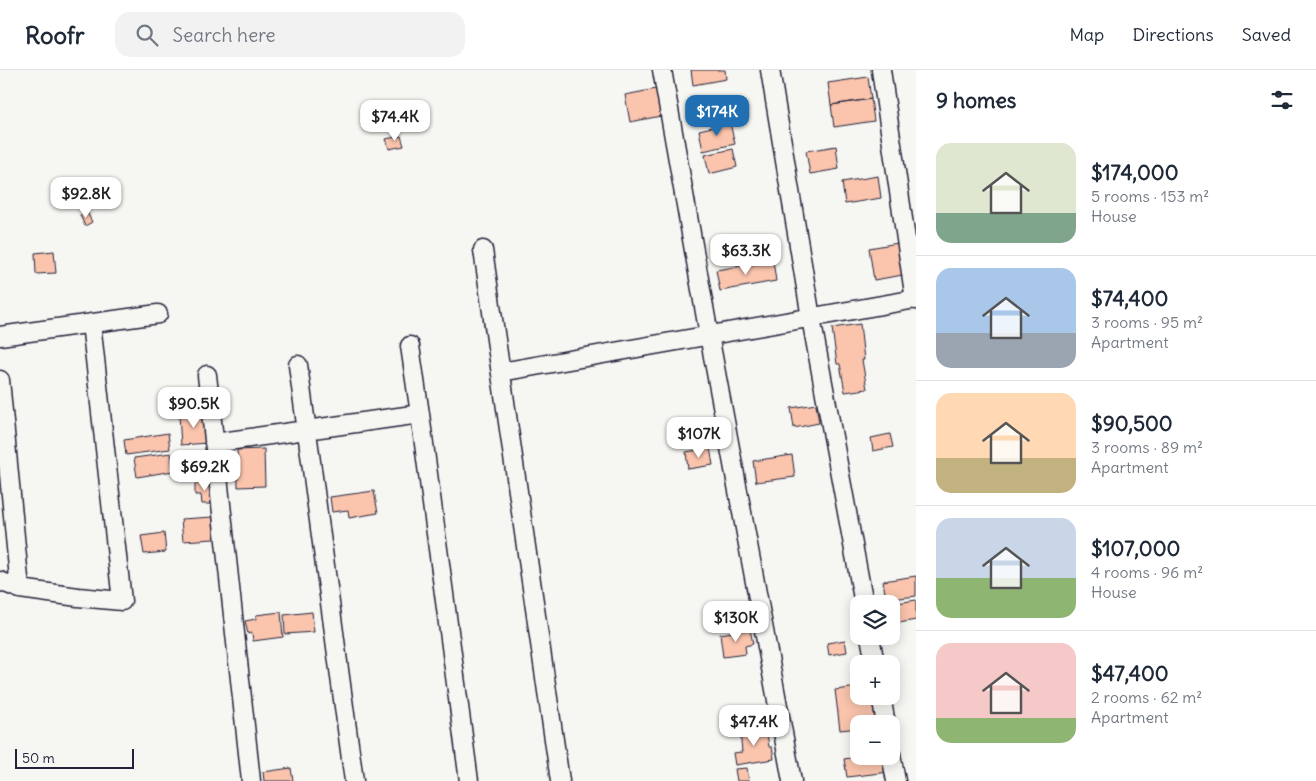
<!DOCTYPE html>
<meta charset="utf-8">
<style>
:root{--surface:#fff;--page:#f2f2f3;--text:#1f2937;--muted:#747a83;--line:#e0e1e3;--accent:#1f6fb2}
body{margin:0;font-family:Delius,sans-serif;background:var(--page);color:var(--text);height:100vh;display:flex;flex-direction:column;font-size:19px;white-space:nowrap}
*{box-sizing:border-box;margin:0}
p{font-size:16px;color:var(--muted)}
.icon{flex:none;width:28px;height:28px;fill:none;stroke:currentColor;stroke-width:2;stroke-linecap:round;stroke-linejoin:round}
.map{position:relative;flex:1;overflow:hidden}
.panel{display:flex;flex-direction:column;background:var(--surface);width:400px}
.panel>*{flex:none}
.fabs{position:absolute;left:850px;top:525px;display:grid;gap:10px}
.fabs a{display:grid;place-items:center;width:50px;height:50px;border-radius:10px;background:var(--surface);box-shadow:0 2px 12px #0003;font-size:25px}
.scale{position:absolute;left:15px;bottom:12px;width:119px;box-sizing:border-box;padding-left:5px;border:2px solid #22223b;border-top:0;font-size:14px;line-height:18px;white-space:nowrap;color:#22223b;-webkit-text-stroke:4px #f6f6f2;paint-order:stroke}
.price{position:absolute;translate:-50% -42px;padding:0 11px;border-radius:10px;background:#fff;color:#222;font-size:16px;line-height:32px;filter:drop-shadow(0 1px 2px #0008)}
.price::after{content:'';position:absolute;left:50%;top:30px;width:15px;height:11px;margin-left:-8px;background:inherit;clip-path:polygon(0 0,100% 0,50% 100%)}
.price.current{background:var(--accent);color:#fff}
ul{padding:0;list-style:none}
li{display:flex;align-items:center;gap:15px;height:125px;padding:0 20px}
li+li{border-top:1px solid var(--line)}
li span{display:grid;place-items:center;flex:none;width:140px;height:100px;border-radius:15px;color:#555}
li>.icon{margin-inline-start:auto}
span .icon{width:60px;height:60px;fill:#fffc;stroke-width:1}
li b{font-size:21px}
h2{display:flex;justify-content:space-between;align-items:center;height:60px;padding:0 20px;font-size:21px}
header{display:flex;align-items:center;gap:30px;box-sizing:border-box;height:70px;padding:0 25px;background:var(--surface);border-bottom:1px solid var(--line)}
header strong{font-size:24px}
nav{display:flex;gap:28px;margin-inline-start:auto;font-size:18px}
.search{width:350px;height:45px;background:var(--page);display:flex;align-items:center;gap:12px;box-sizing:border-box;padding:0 18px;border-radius:15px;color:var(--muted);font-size:19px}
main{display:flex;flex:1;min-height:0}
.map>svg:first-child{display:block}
</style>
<header>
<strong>Roofr</strong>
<div class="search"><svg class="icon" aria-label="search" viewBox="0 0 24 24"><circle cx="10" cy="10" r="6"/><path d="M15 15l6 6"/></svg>Search here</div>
<nav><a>Map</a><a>Directions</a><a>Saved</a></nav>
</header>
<main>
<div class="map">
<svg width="916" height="711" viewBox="0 0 916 711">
<rect width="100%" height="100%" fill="#f6f6f2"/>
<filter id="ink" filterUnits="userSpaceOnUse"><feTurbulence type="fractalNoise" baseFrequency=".02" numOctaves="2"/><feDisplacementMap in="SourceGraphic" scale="10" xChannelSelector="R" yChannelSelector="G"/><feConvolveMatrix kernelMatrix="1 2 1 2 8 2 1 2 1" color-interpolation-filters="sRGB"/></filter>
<g filter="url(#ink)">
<!-- building -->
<path fill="#fac4ad" stroke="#22223b" d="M691 0H725L726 9 693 15Z
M868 7 871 29 831 35 828 13Z
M656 19 661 46 630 52 625 25Z
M871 29 874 51 834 57 831 35Z
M730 53 735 74 703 81 699 60Z
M401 66 404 76 389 79 386 69Z
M836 76 839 99 810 104 806 81Z
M733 79 737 97 709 104 705 85Z
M878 106 881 128 845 134 842 112Z
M87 142 92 152 85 156 80 145Z
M898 173 903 205 874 210 869 178Z
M54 181 56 203 36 204 35 183Z
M773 191 776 211 720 221 716 200Z
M860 254 864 290H862L867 319 845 322 840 294H837L832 258Z
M816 334 819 353 794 358 791 338Z
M207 343 208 373 181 375 179 345Z
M168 363 170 379 126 385 124 370Z
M890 364 893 377 873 381 871 368Z
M710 378 713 395 688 399 686 382Z
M264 379 265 416 238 417 237 380Z
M171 383 173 401 137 407 134 388Z
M792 385 795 407 756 412 753 391Z
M214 412 211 424 212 434H202L201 425H195V414Z
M374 421 378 443 349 448 348 440 332 442 330 427Z
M213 447 214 469 183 471 181 449Z
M164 463 166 482 144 484 141 466Z
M916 506V526L876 531 875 524 885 523 883 511Z
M916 530V550L893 554 891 547V534Z
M281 542 283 567 253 571 252 563 248 564 245 551 256 549V545Z
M312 542 314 562 285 564 284 545Z
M750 559 753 574 745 576 746 584 723 587 720 564Z
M845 570 847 582 829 585 827 573Z
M859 617V626H875L879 654H859V658L840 660 835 620Z
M766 657 769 677H772L774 689 735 695 733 683 742 682 740 660Z
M864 686H886L889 702 847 707 844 689Z
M291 698 293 711H264L263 702Z
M747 698 749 711H737L735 699Z"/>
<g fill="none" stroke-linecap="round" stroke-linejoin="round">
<defs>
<path id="minor" d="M662 0 709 265 792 711
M770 0 811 248 864 534
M881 0 915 230
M483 180 560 711
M0 266 158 244
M410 276 420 344 469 711
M298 295 354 711
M501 302 916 229
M207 305 251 711
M0 310 20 519
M214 373 420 344
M0 511 20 519 78 527 122 531 91 253
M870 566 875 594
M881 626 886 654
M891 684 896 711"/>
</defs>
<!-- minor casing -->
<use href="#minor" stroke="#22223b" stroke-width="21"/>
<!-- minor -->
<use href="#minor" stroke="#f6f6f2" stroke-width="18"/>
</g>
</g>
</svg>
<div class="fabs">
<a><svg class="icon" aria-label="layers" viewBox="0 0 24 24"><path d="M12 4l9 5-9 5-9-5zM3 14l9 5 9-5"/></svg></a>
<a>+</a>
<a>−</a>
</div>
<div class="scale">50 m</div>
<b class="price current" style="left:717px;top:67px">$174K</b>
<b class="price" style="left:395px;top:72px">$74.4K</b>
<b class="price" style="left:86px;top:149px">$92.8K</b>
<b class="price" style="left:746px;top:206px">$63.3K</b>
<b class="price" style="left:194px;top:359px">$90.5K</b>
<b class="price" style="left:699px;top:389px">$107K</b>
<b class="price" style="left:205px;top:422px">$69.2K</b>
<b class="price" style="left:736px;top:573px">$130K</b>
<b class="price" style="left:754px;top:677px">$47.4K</b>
</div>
<section class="panel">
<h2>9 homes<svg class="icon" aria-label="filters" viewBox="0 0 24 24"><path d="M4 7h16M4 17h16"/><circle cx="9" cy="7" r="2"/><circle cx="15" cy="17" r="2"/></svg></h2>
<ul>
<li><span style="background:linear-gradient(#dfe7d0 70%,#7fa58c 0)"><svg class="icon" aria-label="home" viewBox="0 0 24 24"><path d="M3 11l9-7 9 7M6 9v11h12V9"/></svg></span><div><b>$174,000</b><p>5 rooms · 153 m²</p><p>House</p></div></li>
<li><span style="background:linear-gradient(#a9c7e8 65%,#9aa5b1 0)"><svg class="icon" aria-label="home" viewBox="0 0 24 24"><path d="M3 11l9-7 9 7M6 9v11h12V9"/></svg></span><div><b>$74,400</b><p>3 rooms · 95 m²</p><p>Apartment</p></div></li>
<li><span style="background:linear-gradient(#ffd9b3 65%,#c2b280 0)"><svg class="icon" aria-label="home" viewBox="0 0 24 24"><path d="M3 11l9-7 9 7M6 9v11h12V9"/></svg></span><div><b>$90,500</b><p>3 rooms · 89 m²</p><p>Apartment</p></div></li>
<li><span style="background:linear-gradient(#c9d6e8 60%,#8fb573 0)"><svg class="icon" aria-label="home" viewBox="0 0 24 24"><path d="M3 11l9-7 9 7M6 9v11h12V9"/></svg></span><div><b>$107,000</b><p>4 rooms · 96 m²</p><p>House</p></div></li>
<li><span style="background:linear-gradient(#f6c9c9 75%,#8fb573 0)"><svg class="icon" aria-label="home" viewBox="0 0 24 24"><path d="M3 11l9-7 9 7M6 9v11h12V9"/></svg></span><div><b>$47,400</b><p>2 rooms · 62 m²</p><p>Apartment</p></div></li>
</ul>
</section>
</main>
